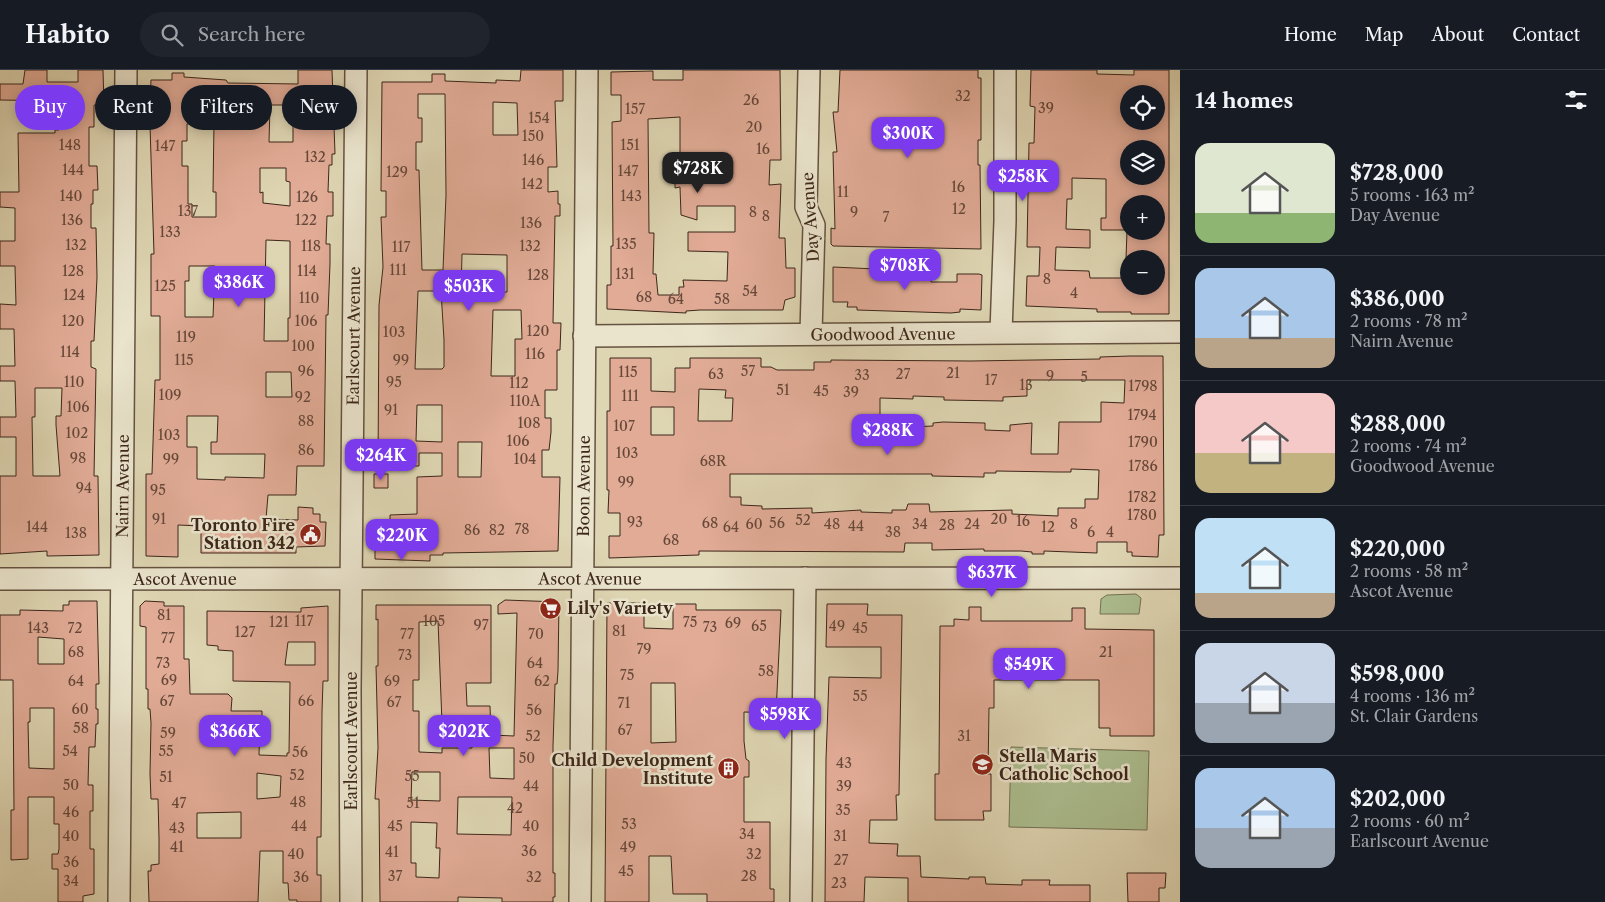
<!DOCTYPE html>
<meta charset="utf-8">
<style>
:root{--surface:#171b24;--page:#20242c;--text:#f1f3f6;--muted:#9ea1a6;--line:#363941;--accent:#7c3aed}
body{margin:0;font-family:"Libre Caslon Text",serif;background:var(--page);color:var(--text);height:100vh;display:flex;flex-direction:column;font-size:19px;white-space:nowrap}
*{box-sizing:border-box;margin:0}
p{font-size:16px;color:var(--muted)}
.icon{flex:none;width:28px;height:28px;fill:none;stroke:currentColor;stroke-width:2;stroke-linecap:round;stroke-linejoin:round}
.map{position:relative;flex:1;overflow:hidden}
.sheet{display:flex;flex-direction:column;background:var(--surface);width:425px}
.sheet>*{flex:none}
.top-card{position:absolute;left:15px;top:15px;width:475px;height:45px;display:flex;gap:10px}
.tools{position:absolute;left:1120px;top:15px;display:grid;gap:10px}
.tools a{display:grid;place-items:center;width:45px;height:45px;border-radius:50%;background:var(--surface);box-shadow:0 2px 12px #0003;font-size:25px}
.price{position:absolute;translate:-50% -42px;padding:0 11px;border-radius:10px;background:var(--accent);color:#fff;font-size:16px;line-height:32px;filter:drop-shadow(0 1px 2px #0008)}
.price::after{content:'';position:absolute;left:50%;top:30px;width:15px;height:11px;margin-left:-8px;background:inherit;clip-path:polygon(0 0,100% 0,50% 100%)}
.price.active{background:#222;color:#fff}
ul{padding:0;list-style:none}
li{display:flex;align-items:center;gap:15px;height:125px;padding:0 15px}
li+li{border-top:1px solid var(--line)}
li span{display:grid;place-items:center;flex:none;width:140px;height:100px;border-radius:15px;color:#555}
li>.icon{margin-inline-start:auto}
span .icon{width:60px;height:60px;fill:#fffc;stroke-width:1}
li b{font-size:21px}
h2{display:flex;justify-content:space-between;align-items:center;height:60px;padding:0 15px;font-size:21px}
.chip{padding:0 18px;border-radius:22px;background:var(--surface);box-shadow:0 2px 12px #0003;font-size:18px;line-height:45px}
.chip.active{background:var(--accent);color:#fff}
header{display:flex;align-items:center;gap:30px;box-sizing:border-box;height:70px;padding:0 25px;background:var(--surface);border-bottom:1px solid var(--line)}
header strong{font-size:24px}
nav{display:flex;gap:28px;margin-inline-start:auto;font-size:18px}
.search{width:350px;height:45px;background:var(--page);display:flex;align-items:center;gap:12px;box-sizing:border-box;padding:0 18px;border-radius:28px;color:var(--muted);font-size:19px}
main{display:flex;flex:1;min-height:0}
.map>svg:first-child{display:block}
</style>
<header>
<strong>Habito</strong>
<div class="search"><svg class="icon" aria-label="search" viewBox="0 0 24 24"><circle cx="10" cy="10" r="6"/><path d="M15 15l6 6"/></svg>Search here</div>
<nav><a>Home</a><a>Map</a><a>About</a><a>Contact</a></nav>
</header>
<main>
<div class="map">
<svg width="1180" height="832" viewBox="0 0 1180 832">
<rect width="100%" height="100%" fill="#ded5b2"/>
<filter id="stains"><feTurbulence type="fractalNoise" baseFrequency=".004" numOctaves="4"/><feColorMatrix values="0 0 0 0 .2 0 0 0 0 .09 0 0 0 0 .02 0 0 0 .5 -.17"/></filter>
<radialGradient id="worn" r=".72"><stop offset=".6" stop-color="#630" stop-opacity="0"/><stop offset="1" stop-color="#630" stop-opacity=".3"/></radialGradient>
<!-- park -->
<path fill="#acbe90" stroke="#747255" d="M1136 524 1141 528 1139 544H1100L1101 529 1107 525Z
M1011 677 1149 681 1147 760 1009 757Z"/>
<!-- building -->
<path fill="#e1ab96" stroke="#3d271a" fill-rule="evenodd" d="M25 0H47V12H78V0H103L104 35H94V57H89V96H97L98 120H93V134H91V158H96L97 207 94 271H91V297L96 299 94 406H98L99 485 47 486V481L0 484V406H16V367H0V347H16L15 311H0V296H15L14 259H0V234L16 235 15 196H0V171H15V138L0 137V122H19L18 63H55V60H59L60 31 0 30V14H23ZM35 318H62L61 346H56V355L60 406H33L32 347H35Z
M298 0H332L335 84H332V95H329L328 122H333V146H327L326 174H330V194L328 245H326L324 396H297L296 425H268L266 449 298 450V437L313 438V444H320V452H326L325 476 296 477V483H201V456L178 455V487L146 486V404H152L155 310H160V246H151V184H154L150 55H153V31H150L151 10H172V3H184V7L226 10 228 13 298 14ZM270 35H293V72H269ZM214 52 213 122H216V147H192V134H188V96H182V71H187V54ZM260 98H286V111L290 112V136L263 133V122L260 123ZM266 170 290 171V248H288V271H264ZM189 196H215L213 247H185V211H189ZM266 302H291L292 327H266ZM187 346H218L217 372H211V384H265L264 408 225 407V410L197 409V377H187Z
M521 0H563V31H555L557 97H548V122L558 121V134H560V146H555L553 253H561L560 280H557V320H545V348H551V362L549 380H542V407H560L558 481 443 483V485H430V491L375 489V451H390V445L417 444V407L442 406V383H419V396H378L379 235 383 197 381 147H386V121H381L382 12H432V4H445V11L496 13V10L520 11ZM418 24H445L446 125 443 200H422L419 100H416V72H422V48H418ZM493 32 517 33 518 65H493ZM462 184 507 185V222H461ZM418 221H441L444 270V297L442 299H415ZM493 240H521L522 269H515V306H491ZM417 335H442V372L416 371ZM458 372H482L481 407H458Z
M683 0H780L781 90H770L769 115 781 114 779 168H785L786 198H795V227L785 230 783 240H700L686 241V243L607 239V215H611V176H613L612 52 621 51V25H611V2L653 1V10H683ZM680 47V86H676L675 89V118L680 117 681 145 697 150V136H735V162H688V181L728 182 727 211 683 210 684 217H679V225H658L656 204H653L654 163H649L648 49Z
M840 0H978V8H981V70H978V95H980L981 179 833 176 831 174V158L835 159 833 82H837L833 42H838Z
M1031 0H1097V4L1134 5V0H1169V244H1131V242H1097V239L1026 236 1027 206H1039L1040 177H1027L1029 73H1034L1035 37 1030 36ZM1129 24H1156V51H1129ZM1129 79H1156V106H1129ZM1072 108 1106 109V148H1101V160H1129V134H1156V161H1127L1126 189H1156V216H1129V208H1090L1089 201 1055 200 1056 177 1090 178V160L1066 159 1067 129H1072Z
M833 197 897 200V205L931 206V212H957V204H979L982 205 981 240 960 239V242L951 243 857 240V237H847L848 232H833Z
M1130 286H1163L1164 465H1159L1158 487 1132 486V482H1127V472H1097V483L1044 481V484H1032V482L1021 481H984V479L932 480V473H905L904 482 699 481V485L609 488V466H620V443H608L609 420H607V341H610V288H651V321L675 322V298H690V288H761V297H771L777 300H814V292H831V290L971 291 1100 289V287ZM1027 310H1125L1124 333 1101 332V352H1059L1058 384H1031L1032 353 1010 355V361L985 360V353L943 352 933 353V356L910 357V353H880V328L913 329V326L944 327V330L1003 331V327L1027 326ZM699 319 726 320 725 328H733L732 351H698ZM651 337H674V365H651ZM1071 399 1099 400 1098 429H1085V438H1058V446L1012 444V440L930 442 929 434H908L906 440H892V443L861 442V440L812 443V438L762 439V436L741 435V427H730V404H932V406L984 407V403H996V401L1058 402H1071Z
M374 404H388V418H374Z
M505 530 559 532 558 601 557 614H555L553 676V803H555V827H553V832H502V828L458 827V832H380L379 729H375L378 678 376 596H378V549L376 550V535H491V613H466L467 636H490L491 665 514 666 517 543 498 544V535ZM438 551 442 653 473 652 472 678H442V683L419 682V641H413V610H419V552ZM489 678H514V709L490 708ZM412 702H440V731L411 730ZM458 727H512L511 765 457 764ZM411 752 437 753 436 778H440L439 808 416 807V793H411Z
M69 531H97L99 614H96V639H98V654H96L95 677H89L88 715H93V741H90V779H94V824L83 826V832H58V799H52V784H58L59 779V754H54V727H28V789L11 790V740H14L13 610H0V545H20V540L63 541V535H69ZM38 567 64 569V594H38ZM30 638H54V699L29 698 28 652H30Z
M145 531 164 532V536H184V589H189L190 624H228L232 628 231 641H262V653H260L259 685 287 686V683H289L290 612 233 611V581L218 580V576L207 575V541L301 542V538L328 536V611H323L322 642 321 767H317V805H321V832H297V830H289L288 813H283V781H260L258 832H149L148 801H151V795L159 794V768L158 729H151L150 704 151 653 150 639H148V619H146V557L140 556V536ZM288 572H315V595H285ZM257 703 281 706 280 727 257 729ZM241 742V768H197V743Z
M607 533H644V558L673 559V534H696V540H781L776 643 744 642V671L746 689 749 691V707H744V752H770V819H774V832H707V824H673L671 786H649V832H605ZM651 613H675L676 672 651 673Z
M827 534H868L867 545H902L899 725H896L897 750H870L869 773 898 774 897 786H920L921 807 969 809V807H985L986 814 1022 815V810H1050L1049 815H1090V832H908V808L865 807 864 832H825L826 689 829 607 881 608V577H826Z
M969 537H981V551H1072V538H1085V559L1154 560V666H1110V658H1099V610H994V638H989L988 704H991V741H983L984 750H935V704H939L940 556H954V549L969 550Z
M1127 803H1166L1165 818H1159V832H1128Z"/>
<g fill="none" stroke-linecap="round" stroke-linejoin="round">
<defs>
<g id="minor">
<path d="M809 0 806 137 814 155 811 263"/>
<path d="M1001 262 1005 151V0"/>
<path id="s1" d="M584 266 1180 262"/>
<path id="s2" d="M0 509 1180 508"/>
<path id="s3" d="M119 832 126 0"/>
<path id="s4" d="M351 832 350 621 356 0"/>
<path id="s5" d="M580 832 587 0"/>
<path d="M801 832 805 508"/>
</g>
</defs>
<!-- minor casing -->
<use href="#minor" stroke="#655240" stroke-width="24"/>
<!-- minor -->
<use href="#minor" stroke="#eae4cd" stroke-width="21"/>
</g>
<!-- icons -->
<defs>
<symbol id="civic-disc" viewBox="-11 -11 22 22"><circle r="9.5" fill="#8f2418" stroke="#eae4cd"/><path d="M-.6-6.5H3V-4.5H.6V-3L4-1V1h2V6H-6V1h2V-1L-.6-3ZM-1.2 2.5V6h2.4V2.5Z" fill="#fff"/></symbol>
<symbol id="supermarket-disc" viewBox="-11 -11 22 22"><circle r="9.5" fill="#8f2418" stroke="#eae4cd"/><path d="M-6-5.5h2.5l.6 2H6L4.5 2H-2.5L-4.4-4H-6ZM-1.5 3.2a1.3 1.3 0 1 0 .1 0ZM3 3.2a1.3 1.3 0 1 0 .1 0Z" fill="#fff"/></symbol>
<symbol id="school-disc" viewBox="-11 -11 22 22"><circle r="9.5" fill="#8f2418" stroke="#eae4cd"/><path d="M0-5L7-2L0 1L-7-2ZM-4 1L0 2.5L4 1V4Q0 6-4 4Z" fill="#fff"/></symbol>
<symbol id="building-disc" viewBox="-11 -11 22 22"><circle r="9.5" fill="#8f2418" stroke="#eae4cd"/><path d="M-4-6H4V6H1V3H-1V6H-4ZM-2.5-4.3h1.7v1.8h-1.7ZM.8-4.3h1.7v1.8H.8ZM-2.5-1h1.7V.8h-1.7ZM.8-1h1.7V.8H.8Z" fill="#fff"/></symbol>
</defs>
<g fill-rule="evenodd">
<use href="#civic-disc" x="298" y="452" width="25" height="25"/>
<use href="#supermarket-disc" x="538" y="526" width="25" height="25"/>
<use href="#school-disc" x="970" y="682" width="25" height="25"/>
<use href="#building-disc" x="716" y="686" width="25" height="25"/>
</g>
<g text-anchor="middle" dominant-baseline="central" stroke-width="5" stroke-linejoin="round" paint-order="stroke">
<!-- number labels -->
<g font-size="14" fill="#664839">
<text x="963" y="26">32</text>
<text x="751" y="30">26</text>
<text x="1046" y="38">39</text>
<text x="635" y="39">157</text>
<text x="539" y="48">154</text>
<text x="754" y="57">20</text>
<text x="533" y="66">150</text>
<text x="70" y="75">148</text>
<text x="630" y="75">151</text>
<text x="165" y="76">147</text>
<text x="763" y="79">16</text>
<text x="315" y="87">132</text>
<text x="533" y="90">146</text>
<text x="73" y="100">144</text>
<text x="628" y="101">147</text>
<text x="397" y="102">129</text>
<text x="532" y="114">142</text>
<text x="958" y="117">16</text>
<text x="843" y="122">11</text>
<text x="71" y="126">140</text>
<text x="631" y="126">143</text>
<text x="307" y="127">126</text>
<text x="959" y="139">12</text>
<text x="188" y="141">137</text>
<text x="753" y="142">8</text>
<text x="854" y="142">9</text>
<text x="766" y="146">8</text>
<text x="886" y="147">7</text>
<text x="72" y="150">136</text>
<text x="306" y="150">122</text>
<text x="531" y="153">136</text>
<text x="170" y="162">133</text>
<text x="626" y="174">135</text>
<text x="76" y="175">132</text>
<text x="311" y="176">118</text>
<text x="530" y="176">132</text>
<text x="401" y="177">117</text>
<text x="398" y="200">111</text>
<text x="73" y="201">128</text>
<text x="307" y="201">114</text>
<text x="625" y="204">131</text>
<text x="538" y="205">128</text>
<text x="1047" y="209">8</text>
<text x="165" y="216">125</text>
<text x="750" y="221">54</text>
<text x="1074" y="223">4</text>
<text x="74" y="225">124</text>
<text x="644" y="227">68</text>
<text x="309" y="228">110</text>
<text x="676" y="229">64</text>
<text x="722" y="229">58</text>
<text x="73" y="251">120</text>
<text x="306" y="251">106</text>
<text x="538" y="261">120</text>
<text x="394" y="262">103</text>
<text x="186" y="267">119</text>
<text x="303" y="276">100</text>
<text x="70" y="282">114</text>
<text x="535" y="284">116</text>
<text x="184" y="290">115</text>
<text x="401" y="290">99</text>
<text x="306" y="301">96</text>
<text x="748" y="301">57</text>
<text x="628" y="302">115</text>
<text x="953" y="303">21</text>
<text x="716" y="304">63</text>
<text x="903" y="304">27</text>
<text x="862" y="305">33</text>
<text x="1050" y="306">9</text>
<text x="1084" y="307">5</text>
<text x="991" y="310">17</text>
<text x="74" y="312">110</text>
<text x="394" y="312">95</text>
<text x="519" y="313">112</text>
<text x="1026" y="315">13</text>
<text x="1143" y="316">1798</text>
<text x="783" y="320">51</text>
<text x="821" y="321">45</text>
<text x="851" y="322">39</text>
<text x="170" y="325">109</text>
<text x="630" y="326">111</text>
<text x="303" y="327">92</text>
<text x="525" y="331">110A</text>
<text x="78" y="337">106</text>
<text x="391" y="340">91</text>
<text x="1142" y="345">1794</text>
<text x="306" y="351">88</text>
<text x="529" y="353">108</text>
<text x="624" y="356">107</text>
<text x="77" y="363">102</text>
<text x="169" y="365">103</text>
<text x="518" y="371">106</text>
<text x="1143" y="372">1790</text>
<text x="306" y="380">86</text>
<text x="627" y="383">103</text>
<text x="78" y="388">98</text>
<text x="171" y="389">99</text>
<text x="525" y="389">104</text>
<text x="713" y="391">68R</text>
<text x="1143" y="396">1786</text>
<text x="626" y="412">99</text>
<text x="84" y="418">94</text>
<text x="158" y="420">95</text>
<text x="1142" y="427">1782</text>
<text x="1142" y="445">1780</text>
<text x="159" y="449">91</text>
<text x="999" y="449">20</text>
<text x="803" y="450">52</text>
<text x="1023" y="451">16</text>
<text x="635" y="452">93</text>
<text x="710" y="453">68</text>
<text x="777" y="453">56</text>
<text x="754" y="454">60</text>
<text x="832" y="454">48</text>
<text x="920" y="454">34</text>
<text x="972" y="454">24</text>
<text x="1074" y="454">8</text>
<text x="947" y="455">28</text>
<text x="856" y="456">44</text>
<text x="37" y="457">144</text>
<text x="731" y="457">64</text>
<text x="1048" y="457">12</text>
<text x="522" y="459">78</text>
<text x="472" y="460">86</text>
<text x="497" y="460">82</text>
<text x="893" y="462">38</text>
<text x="1091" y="462">6</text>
<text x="1110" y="462">4</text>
<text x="76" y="463">138</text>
<text x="671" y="470">68</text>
<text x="164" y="545">81</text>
<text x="304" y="551">117</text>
<text x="434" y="551">105</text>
<text x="279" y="552">121</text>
<text x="690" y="552">75</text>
<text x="733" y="553">69</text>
<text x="481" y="555">97</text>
<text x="759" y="556">65</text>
<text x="837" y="556">49</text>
<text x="710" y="557">73</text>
<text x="38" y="558">143</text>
<text x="75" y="558">72</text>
<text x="860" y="558">45</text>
<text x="619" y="561">81</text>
<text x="245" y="562">127</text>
<text x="407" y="564">77</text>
<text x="536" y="564">70</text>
<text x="168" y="568">77</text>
<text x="644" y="579">79</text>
<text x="76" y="582">68</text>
<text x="1106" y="582">21</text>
<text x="405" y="585">73</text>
<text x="163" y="593">73</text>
<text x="535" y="593">64</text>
<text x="766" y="601">58</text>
<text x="627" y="605">75</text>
<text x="169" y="610">69</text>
<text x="76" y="611">64</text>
<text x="392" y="611">69</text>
<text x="542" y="611">62</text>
<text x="860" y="626">55</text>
<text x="167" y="631">67</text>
<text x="306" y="631">66</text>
<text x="394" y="632">67</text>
<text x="624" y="633">71</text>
<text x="80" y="639">60</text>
<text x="534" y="640">56</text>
<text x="81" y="658">58</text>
<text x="625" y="660">67</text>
<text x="168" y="663">59</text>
<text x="533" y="666">52</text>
<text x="964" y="666">31</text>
<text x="70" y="681">54</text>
<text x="166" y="681">55</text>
<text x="300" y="682">56</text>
<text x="527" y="688">50</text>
<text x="844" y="693">43</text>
<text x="297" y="705">52</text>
<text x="412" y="706">55</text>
<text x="166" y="707">51</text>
<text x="71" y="715">50</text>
<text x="531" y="716">44</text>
<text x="844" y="716">39</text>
<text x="298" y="732">48</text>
<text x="179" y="733">47</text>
<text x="413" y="733">51</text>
<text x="515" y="738">42</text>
<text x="843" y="740">35</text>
<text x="71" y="742">46</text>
<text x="629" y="754">53</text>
<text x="299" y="756">44</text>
<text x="395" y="756">45</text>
<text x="531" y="756">40</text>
<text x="177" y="758">43</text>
<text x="747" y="764">34</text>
<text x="71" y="766">40</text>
<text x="840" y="766">31</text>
<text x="177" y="777">41</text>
<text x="628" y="777">49</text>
<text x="529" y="781">36</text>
<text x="392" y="782">41</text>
<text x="296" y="784">40</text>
<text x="754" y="784">32</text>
<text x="841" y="790">27</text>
<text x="71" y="792">36</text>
<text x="626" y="801">45</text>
<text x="395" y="806">37</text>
<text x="749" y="806">28</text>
<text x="301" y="807">36</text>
<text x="534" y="807">32</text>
<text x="71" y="811">34</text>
<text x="839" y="813">23</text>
</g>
<!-- street labels -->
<g font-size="16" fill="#3d271a" stroke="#eae4cd">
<text transform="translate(810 147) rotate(-94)">Day Avenue</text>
<text stroke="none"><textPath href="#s1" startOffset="299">Goodwood Avenue</textPath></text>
<text stroke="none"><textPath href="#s4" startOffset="566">Earlscourt Avenue</textPath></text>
<text stroke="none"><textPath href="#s3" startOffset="416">Nairn Avenue</textPath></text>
<text stroke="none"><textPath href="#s5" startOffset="416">Boon Avenue</textPath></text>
<text stroke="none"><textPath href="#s2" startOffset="185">Ascot Avenue</textPath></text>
<text stroke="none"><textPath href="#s2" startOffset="590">Ascot Avenue</textPath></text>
<text transform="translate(351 671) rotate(-90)">Earlscourt Avenue</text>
</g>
<!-- poi labels -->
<g font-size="16" font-weight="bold" fill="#3d271a" stroke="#eae4cd" text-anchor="end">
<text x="295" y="455">Toronto Fire<tspan x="295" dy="18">Station 342</tspan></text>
<text x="567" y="538" text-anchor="start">Lily's Variety</text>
<text x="999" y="686" text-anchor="start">Stella Maris<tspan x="999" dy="18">Catholic School</tspan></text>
<text x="713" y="690">Child Development<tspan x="713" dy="18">Institute</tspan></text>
</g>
</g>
<rect width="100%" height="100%" filter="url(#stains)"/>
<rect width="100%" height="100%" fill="url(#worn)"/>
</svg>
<div class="tools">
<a><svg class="icon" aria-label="locate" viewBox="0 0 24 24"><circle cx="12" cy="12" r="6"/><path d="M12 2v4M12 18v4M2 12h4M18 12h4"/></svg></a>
<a><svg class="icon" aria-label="layers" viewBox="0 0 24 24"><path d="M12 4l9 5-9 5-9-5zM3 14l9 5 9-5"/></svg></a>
<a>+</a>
<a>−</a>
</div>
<b class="price" style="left:908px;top:89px">$300K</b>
<b class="price active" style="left:698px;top:124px">$728K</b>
<b class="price" style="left:1023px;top:132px">$258K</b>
<b class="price" style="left:905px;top:221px">$708K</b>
<b class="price" style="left:239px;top:238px">$386K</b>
<b class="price" style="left:469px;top:242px">$503K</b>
<b class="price" style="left:888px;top:386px">$288K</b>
<b class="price" style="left:381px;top:411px">$264K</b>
<b class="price" style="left:402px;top:491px">$220K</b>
<b class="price" style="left:992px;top:528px">$637K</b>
<b class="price" style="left:1029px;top:620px">$549K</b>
<b class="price" style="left:785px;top:670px">$598K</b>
<b class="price" style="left:235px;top:687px">$366K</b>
<b class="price" style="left:464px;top:687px">$202K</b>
<div class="top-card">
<a class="chip active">Buy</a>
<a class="chip">Rent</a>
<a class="chip">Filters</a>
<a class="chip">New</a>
</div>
</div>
<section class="sheet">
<h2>14 homes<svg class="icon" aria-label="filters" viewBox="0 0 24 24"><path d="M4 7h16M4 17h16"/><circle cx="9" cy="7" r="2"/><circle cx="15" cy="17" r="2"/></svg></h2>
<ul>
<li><span style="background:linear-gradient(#dfe7d0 70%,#8fb573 0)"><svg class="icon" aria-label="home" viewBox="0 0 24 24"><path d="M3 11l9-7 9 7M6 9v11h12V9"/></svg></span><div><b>$728,000</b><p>5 rooms · 163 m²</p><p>Day Avenue</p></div></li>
<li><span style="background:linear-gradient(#a9c7e8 70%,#b9a48a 0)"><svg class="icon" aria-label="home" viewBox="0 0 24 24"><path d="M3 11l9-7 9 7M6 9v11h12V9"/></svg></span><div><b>$386,000</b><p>2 rooms · 78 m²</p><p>Nairn Avenue</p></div></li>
<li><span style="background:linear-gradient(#f6c9c9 60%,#c2b280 0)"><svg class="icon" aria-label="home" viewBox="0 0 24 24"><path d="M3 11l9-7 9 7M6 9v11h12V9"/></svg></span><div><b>$288,000</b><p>2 rooms · 74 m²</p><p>Goodwood Avenue</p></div></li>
<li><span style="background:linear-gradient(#bfe0f5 75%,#b9a48a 0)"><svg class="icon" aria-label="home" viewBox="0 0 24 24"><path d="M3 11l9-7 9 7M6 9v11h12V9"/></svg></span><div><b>$220,000</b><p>2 rooms · 58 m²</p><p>Ascot Avenue</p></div></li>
<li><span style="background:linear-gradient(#c9d6e8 60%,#9aa5b1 0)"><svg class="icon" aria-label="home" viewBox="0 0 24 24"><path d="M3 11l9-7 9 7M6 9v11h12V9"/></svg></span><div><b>$598,000</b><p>4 rooms · 136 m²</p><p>St. Clair Gardens</p></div></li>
<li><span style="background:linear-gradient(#a9c7e8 60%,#9aa5b1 0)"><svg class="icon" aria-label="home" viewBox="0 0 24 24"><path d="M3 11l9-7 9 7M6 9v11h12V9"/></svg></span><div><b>$202,000</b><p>2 rooms · 60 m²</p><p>Earlscourt Avenue</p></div></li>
</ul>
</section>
</main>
